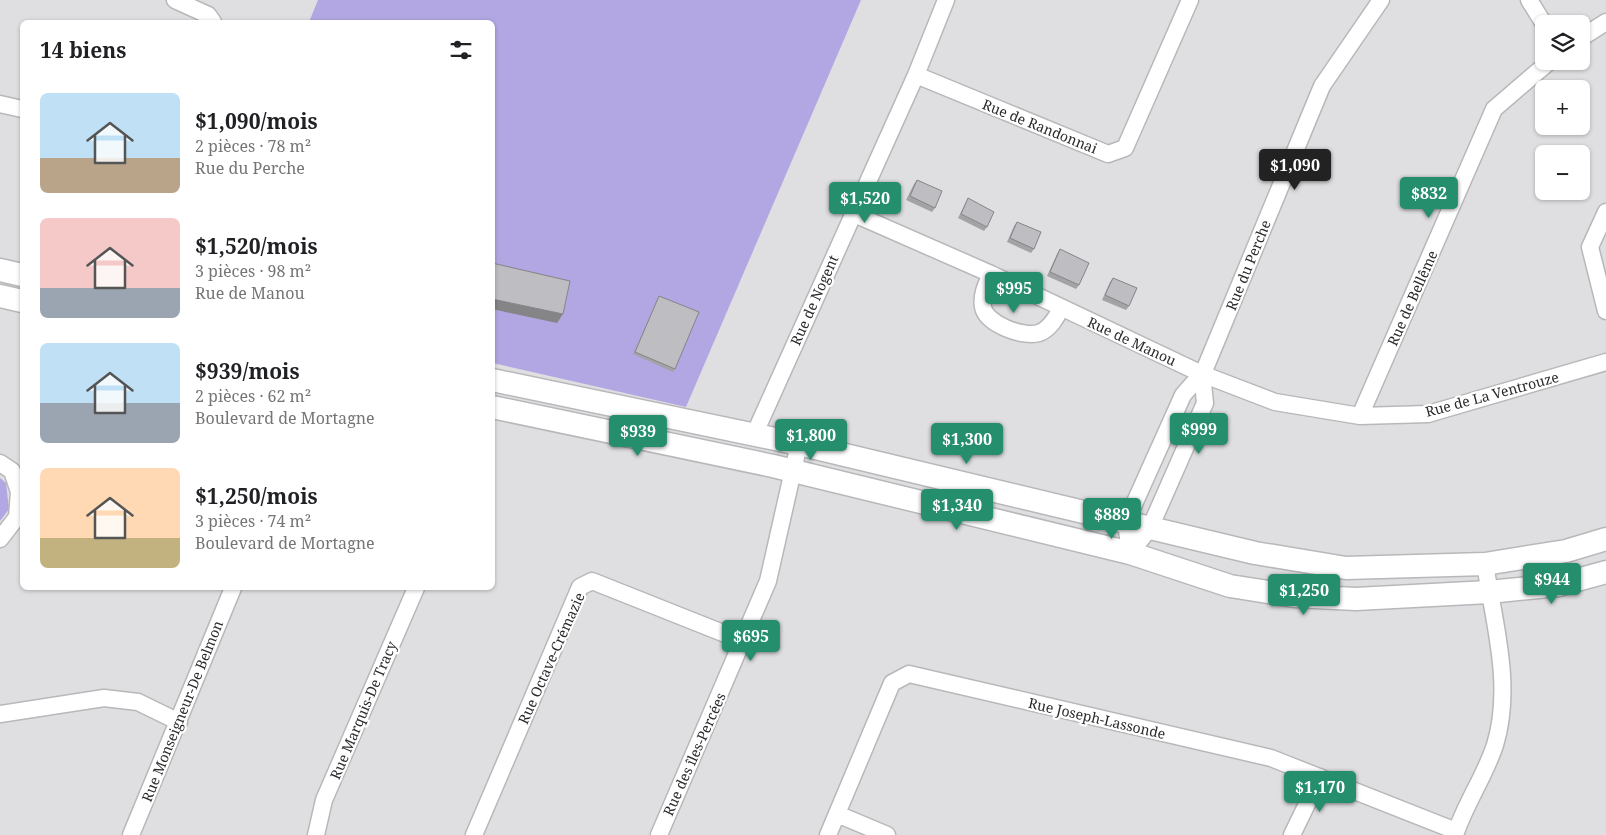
<!DOCTYPE html>
<html lang="fr">
<meta charset="utf-8">
<style>
:root{--surface:#fff;--page:#f6f6f6;--text:#202124;--muted:#757577;--accent:#258f6d}
body{margin:0;font-family:"Noto Serif",serif;background:var(--page);color:var(--text);height:100vh;display:flex;flex-direction:column;font-size:19px;white-space:nowrap}
*{box-sizing:border-box;margin:0}
p{font-size:16px;color:var(--muted)}
.icon{flex:none;width:28px;height:28px;fill:none;stroke:currentColor;stroke-width:2;stroke-linecap:round;stroke-linejoin:round}
.map{position:relative;flex:1;overflow:hidden}
.drawer{position:absolute;left:20px;top:20px;width:475px;height:570px;display:flex;flex-direction:column;background:var(--surface);border-radius:8px;box-shadow:0 1px 4px #0004}
.drawer>*{flex:none}
.fabs{position:absolute;left:1535px;top:15px;display:grid;gap:10px}
.fabs a{display:grid;place-items:center;width:55px;height:55px;border-radius:8px;background:var(--surface);box-shadow:0 1px 4px #0004;font-size:25px}
.price{position:absolute;translate:-50% -42px;padding:0 11px;border-radius:5px;background:var(--accent);color:#fff;font-size:16px;line-height:32px;filter:drop-shadow(0 1px 2px #0008)}
.price::after{content:'';position:absolute;left:50%;top:30px;width:15px;height:11px;margin-left:-8px;background:inherit;clip-path:polygon(0 0,100% 0,50% 100%)}
.price.on{background:#222;color:#fff}
ul{padding:0;list-style:none}
li{display:flex;align-items:center;gap:15px;height:125px;padding:0 20px}
li span{display:grid;place-items:center;flex:none;width:140px;height:100px;border-radius:8px;color:#555}
li>.icon{margin-inline-start:auto}
span .icon{width:60px;height:60px;fill:#fffc;stroke-width:1}
li b{font-size:21px}
h2{display:flex;justify-content:space-between;align-items:center;height:60px;padding:0 20px;font-size:21px}
.map>svg:first-child{display:block}
</style>
<div class="map">
<svg width="1606" height="835" viewBox="0 0 1606 835">
<rect width="100%" height="100%" fill="#dfdfe2"/>
<!-- green -->
<path fill="#b2a7e2" d="M318 0H861L686 407 493 363 492 22H309Z
M0 478 6 483 9 509 0 521Z"/>
<g fill="none" stroke-linecap="round" stroke-linejoin="round">
<defs>
<path id="street" d="M175 0 208 15 213 22
M1529 0 1544 24
M1581 38 1606 22
M916 75 1108 154 1125 148 1190 0
M0 104 22 109
M1606 212 1590 247 1606 311
M852 213 991 274 1202 374 1275 402 1360 416 1428 414 1606 362
M991 274C986 285 981 295 983 307 986 324 1023 338 1039 333 1050 329 1056 318 1061 308
M1360 416 1494 109 1550 61
M754 435 916 75 946 0
M0 463 12 471 19 492 17 517 0 539
M1130 553 1126 522 1183 395 1204 371 1322 86 1381 0
M1130 553 1150 528 1205 403 1202 374
M0 714 104 698 138 702 179 722
M837 814 887 835
M131 835 233 588
M316 835 324 800 416 588
M474 835 580 587 592 581 743 641
M659 835 768 581 799 444
M828 835 892 683 909 674 1271 758 1456 831
M1292 835 1320 777
M1455 835C1465 804 1485 776 1495 745 1513 686 1494 623 1485 564"/>
<path id="secondary" d="M0 270 22 275
M0 296 22 301
M492 380 799 444 1255 553 1346 568 1485 564 1566 551 1606 539
M492 407 773 466 1130 553 1230 586 1294 596 1356 599 1489 592 1559 585 1606 572"/>
</defs>
<!-- street casing -->
<use href="#street" stroke="#b8b8bb" stroke-width="19"/>
<!-- secondary casing -->
<use href="#secondary" stroke="#b8b8bb" stroke-width="25"/>
<!-- street -->
<use href="#street" stroke="#fff" stroke-width="16"/>
<!-- secondary -->
<use href="#secondary" stroke="#fff" stroke-width="22"/>
</g>
<!-- wall -->
<path fill="#a3a3a6" d="M917 180 935 208 932 212 906 200 914 184Z
M968 198 987 227 984 231 958 218Z
M1017 222 1034 249 1031 253 1007 242 1014 226Z
M1060 249 1079 285 1076 289 1047 276 1057 254Z
M1113 278 1129 306 1126 310 1102 300 1110 282Z
M659 296 675 369 673 372 633 354Z"/>
<!-- shaded-wall -->
<path fill="#858487" d="M492 299 563 314 557 323 492 309Z"/>
<!-- building -->
<path fill="#bebdc1" stroke="#858487" d="M917 180 942 191 935 208 910 196Z
M968 198 994 212 987 227 961 214Z
M1017 222 1041 232 1034 249 1010 238Z
M1060 249 1089 263 1079 285 1050 272Z
M492 263 570 281 563 314 492 299Z
M1113 278 1137 288 1129 306 1105 295Z
M659 296 699 312 675 369 635 352Z"/>
<g text-anchor="middle" dominant-baseline="central" stroke-width="4.5" stroke-linejoin="round" paint-order="stroke">
<!-- street labels -->
<g font-size="14" fill="#2b2b2c" stroke="#fff">
<text transform="translate(1040 126) rotate(22)">Rue de Randonnai</text>
<text transform="translate(1248 265) rotate(-68)">Rue du Perche</text>
<text transform="translate(1412 298) rotate(-66)">Rue de Bellême</text>
<text transform="translate(814 300) rotate(-66)">Rue de Nogent</text>
<text transform="translate(1132 341) rotate(25)">Rue de Manou</text>
<text transform="translate(1492 394) rotate(-15)">Rue de La Ventrouze</text>
<text transform="translate(551 658) rotate(-66)">Rue Octave-Crémazie</text>
<text transform="translate(363 710) rotate(-67)">Rue Marquis-De Tracy</text>
<text transform="translate(182 711) rotate(-68)">Rue Monseigneur-De Belmon</text>
<text transform="translate(1097 718) rotate(13)">Rue Joseph-Lassonde</text>
<text transform="translate(694 754) rotate(-66)">Rue des îles-Percées</text>
</g>
</g>
</svg>
<div class="fabs">
<a><svg class="icon" aria-label="layers" viewBox="0 0 24 24"><path d="M12 4l9 5-9 5-9-5zM3 14l9 5 9-5"/></svg></a>
<a>+</a>
<a>−</a>
</div>
<b class="price on" style="left:1295px;top:191px">$1,090</b>
<b class="price" style="left:1429px;top:219px">$832</b>
<b class="price" style="left:865px;top:224px">$1,520</b>
<b class="price" style="left:1014px;top:314px">$995</b>
<b class="price" style="left:1199px;top:455px">$999</b>
<b class="price" style="left:638px;top:457px">$939</b>
<b class="price" style="left:811px;top:461px">$1,800</b>
<b class="price" style="left:967px;top:465px">$1,300</b>
<b class="price" style="left:957px;top:531px">$1,340</b>
<b class="price" style="left:1112px;top:540px">$889</b>
<b class="price" style="left:1552px;top:605px">$944</b>
<b class="price" style="left:1304px;top:616px">$1,250</b>
<b class="price" style="left:751px;top:662px">$695</b>
<b class="price" style="left:1320px;top:813px">$1,170</b>
<section class="drawer">
<h2>14 biens<svg class="icon" aria-label="filters" viewBox="0 0 24 24"><path d="M4 7h16M4 17h16"/><circle cx="9" cy="7" r="2"/><circle cx="15" cy="17" r="2"/></svg></h2>
<ul>
<li><span style="background:linear-gradient(#bfe0f5 65%,#b9a48a 0)"><svg class="icon" aria-label="home" viewBox="0 0 24 24"><path d="M3 11l9-7 9 7M6 9v11h12V9"/></svg></span><div><b>$1,090/mois</b><p>2 pièces · 78 m²</p><p>Rue du Perche</p></div></li>
<li><span style="background:linear-gradient(#f6c9c9 70%,#9aa5b1 0)"><svg class="icon" aria-label="home" viewBox="0 0 24 24"><path d="M3 11l9-7 9 7M6 9v11h12V9"/></svg></span><div><b>$1,520/mois</b><p>3 pièces · 98 m²</p><p>Rue de Manou</p></div></li>
<li><span style="background:linear-gradient(#bfe0f5 60%,#9aa5b1 0)"><svg class="icon" aria-label="home" viewBox="0 0 24 24"><path d="M3 11l9-7 9 7M6 9v11h12V9"/></svg></span><div><b>$939/mois</b><p>2 pièces · 62 m²</p><p>Boulevard de Mortagne</p></div></li>
<li><span style="background:linear-gradient(#ffd9b3 70%,#c2b280 0)"><svg class="icon" aria-label="home" viewBox="0 0 24 24"><path d="M3 11l9-7 9 7M6 9v11h12V9"/></svg></span><div><b>$1,250/mois</b><p>3 pièces · 74 m²</p><p>Boulevard de Mortagne</p></div></li>
</ul>
</section>
</div>
